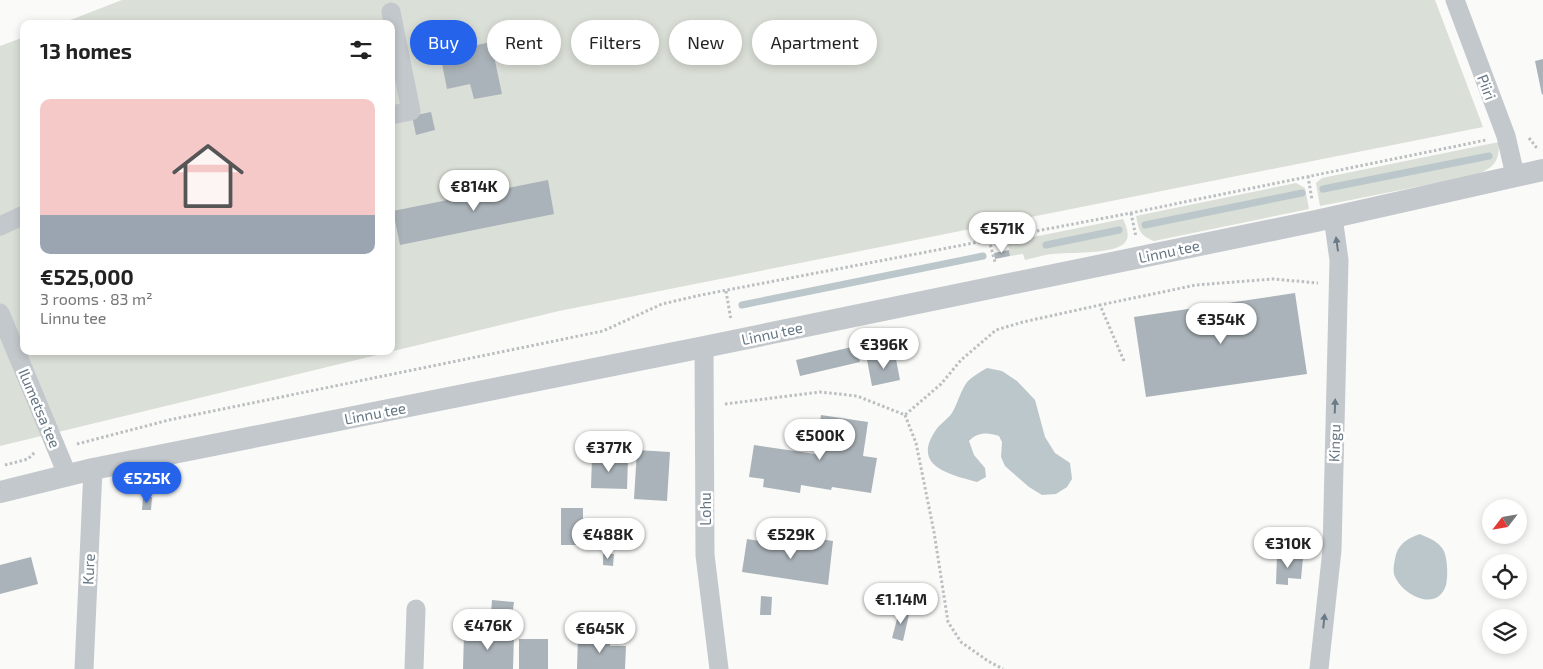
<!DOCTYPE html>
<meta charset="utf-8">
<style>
:root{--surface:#fff;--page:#f2f2f2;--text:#222;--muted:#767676;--accent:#2563eb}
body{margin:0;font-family:"Exo 2",sans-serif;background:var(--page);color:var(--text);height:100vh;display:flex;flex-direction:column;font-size:19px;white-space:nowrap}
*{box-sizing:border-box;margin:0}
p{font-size:16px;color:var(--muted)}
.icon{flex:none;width:28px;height:28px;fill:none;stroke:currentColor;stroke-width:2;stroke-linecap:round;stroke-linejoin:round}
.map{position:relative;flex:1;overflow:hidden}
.side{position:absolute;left:20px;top:20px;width:375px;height:335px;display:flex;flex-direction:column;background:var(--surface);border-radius:10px;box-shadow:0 2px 8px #0003}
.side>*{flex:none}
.top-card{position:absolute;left:410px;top:20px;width:475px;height:45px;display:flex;gap:10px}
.needle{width:32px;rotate:239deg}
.buttons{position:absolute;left:1482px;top:499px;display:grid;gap:10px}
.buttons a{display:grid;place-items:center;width:45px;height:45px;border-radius:50%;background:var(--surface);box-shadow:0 2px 8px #0003;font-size:25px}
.price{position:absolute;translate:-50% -42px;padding:0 11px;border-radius:18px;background:#fff;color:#222;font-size:16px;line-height:32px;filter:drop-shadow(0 1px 2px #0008)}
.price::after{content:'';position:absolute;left:50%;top:30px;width:15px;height:11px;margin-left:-8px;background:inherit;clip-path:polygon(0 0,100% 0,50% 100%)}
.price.on{background:var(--accent);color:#fff}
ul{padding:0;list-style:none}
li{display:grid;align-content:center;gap:10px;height:265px;padding:0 20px}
li span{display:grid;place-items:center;height:155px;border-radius:10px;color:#555}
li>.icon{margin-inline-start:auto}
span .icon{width:90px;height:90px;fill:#fffc;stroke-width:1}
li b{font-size:21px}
h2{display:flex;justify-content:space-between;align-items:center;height:60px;padding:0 20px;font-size:21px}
.pill{padding:0 18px;border-radius:22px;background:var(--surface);box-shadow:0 2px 8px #0003;font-size:18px;line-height:45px}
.pill.on{background:var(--accent);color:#fff}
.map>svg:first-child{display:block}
</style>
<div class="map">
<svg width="1543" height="669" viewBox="0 0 1543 669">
<rect width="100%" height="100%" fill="#fafaf8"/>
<!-- green -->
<path fill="#dadfd7" d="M122 0H1435L1483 127 559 311 0 446V46L24 37V351H391V24H60Z
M1499 142C1499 162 1495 166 1477 175L1320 206 1316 183 1322 178Z
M1296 183 1305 188 1309 209 1154 241C1139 235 1139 230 1136 216Z
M1123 219C1126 226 1130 234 1126 241 1119 255 1066 252 1052 254 1043 255 1034 258 1025 260L1023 254 1010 256 1008 242Z"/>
<!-- water -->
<path fill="#bbc7cb" d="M987 368 1002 371 1017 381 1035 400 1045 437 1055 453 1070 463 1072 479 1067 487 1056 494 1042 495 1029 487 1005 466 1001 457 1002 442 999 436C988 432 977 432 969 441L974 455 985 468 986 477 977 482C954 475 912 468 934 433 938 425 947 420 952 413 958 403 961 389 968 381 973 376 980 372 987 368Z
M1420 534C1428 538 1436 540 1442 548 1448 555 1448 577 1446 585 1437 614 1400 594 1394 574 1393 570 1394 564 1395 559 1397 545 1407 538 1420 534Z"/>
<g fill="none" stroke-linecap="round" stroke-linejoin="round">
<!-- stream -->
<path stroke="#bbc7cb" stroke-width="7" d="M1323 189 1489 156
M1145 225 1302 193
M1046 245 1119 230
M742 305 983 256"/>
</g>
<!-- building -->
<path fill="#aab3b9" d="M491 42 502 94 474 99 470 84 447 89 441 59 464 54 463 48Z
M1543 59V94L1542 95 1535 61Z
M431 112 435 130 416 135 412 116Z
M548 180 554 214 400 245 393 211Z
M1009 250 1010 256 995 259 994 253Z
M1295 293 1307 374 1146 397 1134 317Z
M856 346 860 362 800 376 796 360Z
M895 354 900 380 872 386 867 360Z
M821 415 868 422 863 456 877 458 871 493 832 487 831 490 801 485 800 493 763 487 764 479 749 477 754 445 815 454Z
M637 450 670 452 667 501 634 499Z
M592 457 628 459 627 489 591 488Z
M143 497H152L151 510H142Z
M561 508H583V545H561Z
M607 525H616L615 546 606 545Z
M794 535 833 541 828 585 742 572 747 539 792 546Z
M603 554H614L613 566 603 565Z
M1277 555 1303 558 1301 579 1288 578V585L1276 584Z
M31 557 38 584 0 594V565Z
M761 596 772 597 771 615H760Z
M492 600 514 602 512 616 491 613Z
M900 608 910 610 903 641 892 638Z
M464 633 514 635 513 669H463Z
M578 636 610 637V646H626L625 669H577Z
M519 639H548V669H519Z"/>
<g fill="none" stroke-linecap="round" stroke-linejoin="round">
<!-- path -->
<path stroke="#bbbfc2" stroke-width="3" stroke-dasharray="2.5 2.5" stroke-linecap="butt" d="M1529 138 1536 147 1537 148
M1308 176 1312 200
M1131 213 1136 237
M989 240 995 262
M726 291 731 320
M1124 361 1100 305 1196 285 1273 279 1318 283
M725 404 820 392 857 396 905 415 941 384 961 360 996 330 1023 322 1100 305
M905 415 916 443 934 532 948 622 961 642 988 661 1003 669
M77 444 169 420 603 331 662 304 701 295 1131 213 1486 140
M5 465 28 459 35 452"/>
<!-- minor -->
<path stroke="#c3c8cc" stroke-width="19" d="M1455 0 1506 136 1515 175
M391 115 411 111 391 12
M0 226 24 215
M0 313 67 474
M704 347 705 555 719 669
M84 669 93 469
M414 669 416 609
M1319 669 1332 550 1339 260 1333 217"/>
<!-- tertiary -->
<path stroke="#c3c8cc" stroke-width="22" d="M0 492 93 469 704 347 1316 221 1543 170"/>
</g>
<!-- one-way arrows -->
<defs><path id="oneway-solid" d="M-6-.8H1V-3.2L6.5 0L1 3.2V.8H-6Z" transform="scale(1.25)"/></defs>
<g fill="#6a7a87">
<use href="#oneway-solid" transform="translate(1337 244) rotate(-98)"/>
<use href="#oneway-solid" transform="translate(1335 406) rotate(-88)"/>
<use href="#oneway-solid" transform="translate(1324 621) rotate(-84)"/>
</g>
<g text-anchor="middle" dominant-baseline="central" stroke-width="5" stroke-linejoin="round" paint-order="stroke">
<!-- street labels -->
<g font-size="15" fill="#657683" stroke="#fff">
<text transform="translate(1487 87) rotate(69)">Piiri</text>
<text transform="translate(1169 251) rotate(-12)">Linnu tee</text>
<text transform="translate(772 333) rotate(-12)">Linnu tee</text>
<text transform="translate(40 408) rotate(67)">Ilumetsa tee</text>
<text transform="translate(375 413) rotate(-11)">Linnu tee</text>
<text transform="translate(1334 443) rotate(-88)">Kingu</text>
<text transform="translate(705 509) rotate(-90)">Lohu</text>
<text transform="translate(88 569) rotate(-87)">Kure</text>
</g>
</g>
</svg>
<div class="buttons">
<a><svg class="needle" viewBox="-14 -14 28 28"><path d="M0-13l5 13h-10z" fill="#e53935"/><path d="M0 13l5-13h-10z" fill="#767676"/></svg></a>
<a><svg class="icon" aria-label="locate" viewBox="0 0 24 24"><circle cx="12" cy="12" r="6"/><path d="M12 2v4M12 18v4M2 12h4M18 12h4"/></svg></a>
<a><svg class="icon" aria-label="layers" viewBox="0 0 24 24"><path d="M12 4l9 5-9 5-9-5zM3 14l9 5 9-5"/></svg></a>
</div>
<b class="price" style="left:474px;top:212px">€814K</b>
<b class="price" style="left:1002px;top:254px">€571K</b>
<b class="price" style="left:1221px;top:345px">€354K</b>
<b class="price" style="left:884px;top:370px">€396K</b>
<b class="price" style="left:820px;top:461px">€500K</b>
<b class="price" style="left:609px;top:473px">€377K</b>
<b class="price on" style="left:147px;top:504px">€525K</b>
<b class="price" style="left:608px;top:560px">€488K</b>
<b class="price" style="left:791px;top:560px">€529K</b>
<b class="price" style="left:1288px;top:569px">€310K</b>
<b class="price" style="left:901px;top:625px">€1.14M</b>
<b class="price" style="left:488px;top:651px">€476K</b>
<b class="price" style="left:600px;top:654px">€645K</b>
<div class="top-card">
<a class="pill on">Buy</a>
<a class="pill">Rent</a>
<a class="pill">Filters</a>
<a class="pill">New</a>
<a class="pill">Apartment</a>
</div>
<section class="side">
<h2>13 homes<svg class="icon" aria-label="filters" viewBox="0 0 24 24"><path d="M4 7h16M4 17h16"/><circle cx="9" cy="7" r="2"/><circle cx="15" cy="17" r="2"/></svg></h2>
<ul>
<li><span style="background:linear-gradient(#f6c9c9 75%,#9aa5b1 0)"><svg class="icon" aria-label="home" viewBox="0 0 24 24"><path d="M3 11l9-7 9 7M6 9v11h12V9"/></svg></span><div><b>€525,000</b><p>3 rooms · 83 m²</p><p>Linnu tee</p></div></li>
</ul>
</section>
</div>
